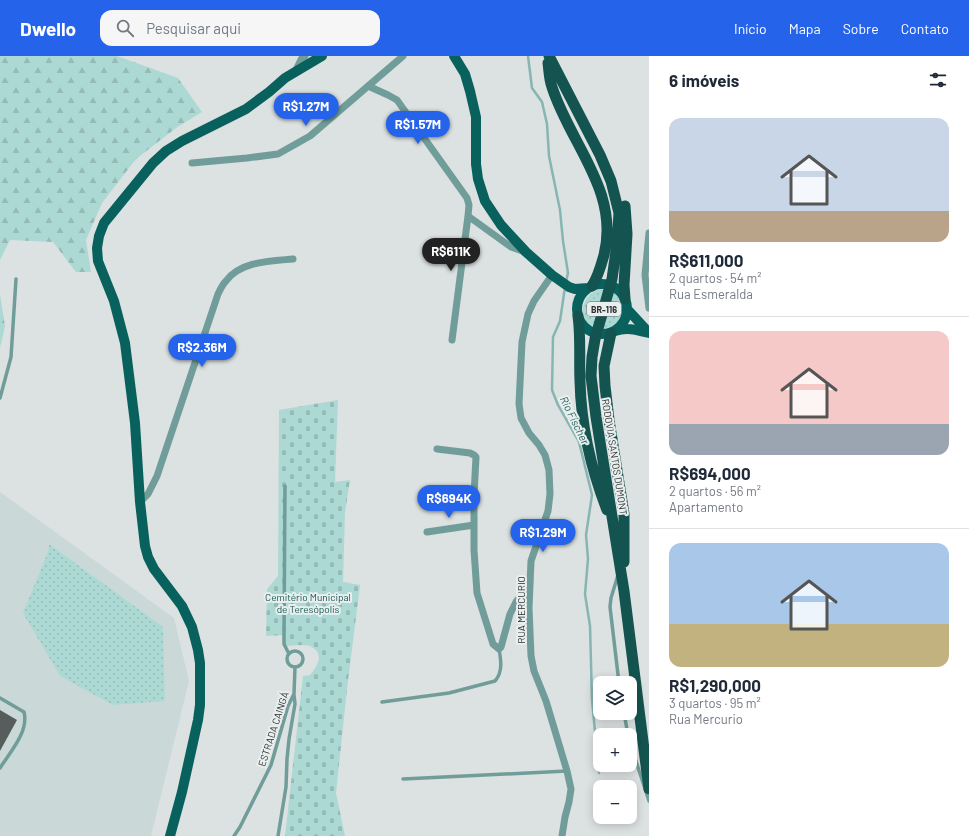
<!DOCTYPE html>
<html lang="pt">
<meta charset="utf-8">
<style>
:root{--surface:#fff;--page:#f6f6f7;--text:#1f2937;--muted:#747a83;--line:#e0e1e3;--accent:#2563eb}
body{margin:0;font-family:Barlow,sans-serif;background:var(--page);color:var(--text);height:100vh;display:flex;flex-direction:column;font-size:15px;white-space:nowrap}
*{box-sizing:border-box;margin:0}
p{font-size:13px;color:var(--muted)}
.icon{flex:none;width:22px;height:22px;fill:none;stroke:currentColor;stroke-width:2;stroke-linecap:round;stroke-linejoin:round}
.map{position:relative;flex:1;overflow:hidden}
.drawer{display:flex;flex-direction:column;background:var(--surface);width:320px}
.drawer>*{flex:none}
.fabs{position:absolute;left:593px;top:620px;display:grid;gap:8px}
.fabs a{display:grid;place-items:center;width:44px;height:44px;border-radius:8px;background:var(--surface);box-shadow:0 2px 10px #0003;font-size:20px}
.price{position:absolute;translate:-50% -34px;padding:0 9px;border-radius:14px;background:var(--accent);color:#fff;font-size:13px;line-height:26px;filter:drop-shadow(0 1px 2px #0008)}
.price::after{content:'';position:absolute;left:50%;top:24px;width:12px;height:9px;margin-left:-6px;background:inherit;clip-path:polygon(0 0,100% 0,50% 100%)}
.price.current{background:#222;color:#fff}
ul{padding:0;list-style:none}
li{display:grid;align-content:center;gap:8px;height:212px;padding:0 20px}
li+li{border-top:1px solid var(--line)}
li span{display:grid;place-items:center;height:124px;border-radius:12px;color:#555}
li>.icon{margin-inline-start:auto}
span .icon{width:72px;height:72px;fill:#fffc;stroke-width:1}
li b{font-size:17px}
h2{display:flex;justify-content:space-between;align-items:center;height:48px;padding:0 20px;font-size:17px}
header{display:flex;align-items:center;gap:24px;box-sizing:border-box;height:56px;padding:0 20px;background:var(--accent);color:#fff}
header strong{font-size:19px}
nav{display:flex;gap:22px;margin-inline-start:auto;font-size:14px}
.search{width:280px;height:36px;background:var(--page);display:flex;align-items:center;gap:10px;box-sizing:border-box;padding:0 14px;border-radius:12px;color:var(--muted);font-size:15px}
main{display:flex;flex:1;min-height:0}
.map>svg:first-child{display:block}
</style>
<header>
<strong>Dwello</strong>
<div class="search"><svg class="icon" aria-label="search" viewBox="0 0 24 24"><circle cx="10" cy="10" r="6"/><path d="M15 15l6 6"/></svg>Pesquisar aqui</div>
<nav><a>Início</a><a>Mapa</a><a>Sobre</a><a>Contato</a></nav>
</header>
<main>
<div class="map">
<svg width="649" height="780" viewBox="0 0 649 780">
<defs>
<pattern id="grass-dots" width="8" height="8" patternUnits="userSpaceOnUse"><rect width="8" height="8" fill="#add9d5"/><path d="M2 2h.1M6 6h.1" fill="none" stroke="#95bbb7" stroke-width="1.8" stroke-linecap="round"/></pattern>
<pattern id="forest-firs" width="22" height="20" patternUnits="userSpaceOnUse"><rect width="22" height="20" fill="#add9d5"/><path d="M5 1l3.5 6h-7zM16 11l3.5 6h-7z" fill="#95bbb7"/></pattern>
<pattern id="cemetery-stones" width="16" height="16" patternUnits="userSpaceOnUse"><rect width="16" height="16" fill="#add9d5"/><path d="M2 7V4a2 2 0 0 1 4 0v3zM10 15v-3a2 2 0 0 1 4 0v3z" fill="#95bbb7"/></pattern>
</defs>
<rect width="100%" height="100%" fill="#dce1e1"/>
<!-- built -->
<path fill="#cad9d8" d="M0 436 174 562 189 625 151 780H0Z"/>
<!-- grass -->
<path fill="url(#grass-dots)" d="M597 234H603L593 272C577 263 581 241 597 234Z
M613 237C630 247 623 274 602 275Z
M49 488 163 571 165 645 113 649 60 620 23 557 48 496Z"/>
<!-- forest -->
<path fill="url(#forest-firs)" d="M0 0H117L178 22 202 56 176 72 136 103 102 147 86 184 91 216H76L53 186 10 184 0 204Z
M0 238 5 270 0 292Z"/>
<!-- cemetery -->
<path fill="url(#cemetery-stones)" d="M338 344 335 426 350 424 345 457 343 526 360 529 347 633 336 737 345 780H285L303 620 310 619C318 610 325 597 310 590 302 588 292 590 284 590V579L266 580 267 533 278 520 279 354Z"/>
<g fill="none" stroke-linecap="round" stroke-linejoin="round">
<!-- stream -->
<path stroke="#87b6b2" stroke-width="2.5" d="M528 0 532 32 542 46 547 68 549 100 560 154 563 185 568 217 566 226
M565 231 560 265 553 281 552 334 558 349 579 386 592 439 586 479 588 503 585 538 590 570 592 644 599 717"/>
</g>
<!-- building -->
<path fill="#575c5c" d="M0 654 17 664 0 695Z"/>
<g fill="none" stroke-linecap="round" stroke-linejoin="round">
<!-- service -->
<path stroke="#709d99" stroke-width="3.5" d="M0 342 11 301 16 223
M285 430 284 582V588L289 598
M618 519 611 542 610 551 619 627
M287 603a8 8 0 1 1 16 0a8 8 0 1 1-16 0Z
M0 642 24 656C29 676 10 696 0 712
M382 646 449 637 495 625C503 616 501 604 499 593
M624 657 628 679
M630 687 649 745
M403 723 567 715
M234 780 240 771 271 709 288 650 294 638 295 611
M278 780 286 731 287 703 289 683 295 648 294 639"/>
<!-- minor -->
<path stroke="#709d99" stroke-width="7" d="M368 30 388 39 397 44 467 142 469 149 468 160 452 284
M192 107 247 102 278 98 310 80 403 0
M468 160 511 191 525 196
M649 177 645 219 649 252
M552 219 534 245 528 258 522 286 519 348 521 362 529 377 539 389 545 399 549 414 550 438 548 455 531 505 529 552 531 600 534 615 546 645 567 715 571 733 569 746 565 761 562 780
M437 393 470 397 474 399 476 401 474 439V494L477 537 493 588 499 593 501 591 510 558 516 546 530 528
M140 446 148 438 157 420 218 238C220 234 222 229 226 225 241 205 271 205 293 203
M427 476 474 469"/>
<!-- tertiary -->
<path stroke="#709d99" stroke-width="9" d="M297 14 304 0"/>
<!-- primary -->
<path stroke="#09615d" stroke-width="10" d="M454 0 465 18 470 35 476 61V108L478 123 485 145 501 169 526 196 552 219 569 231 575 233 588 232
M577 253a25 25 0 1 1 50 0a25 25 0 1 1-50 0Z
M628 254 649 277
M615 275C627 271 637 274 649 277
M170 780 182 736 198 664 200 649V607L198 594 192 571 182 550 154 513 148 501 145 490 140 446 135 367 125 287 114 245 98 205 97 192 99 180 104 167 153 107 166 95 182 85 246 53 269 36 285 22 322 0"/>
<!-- trunk -->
<path stroke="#145450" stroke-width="11" d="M549 0 600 99 611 125 619 157 617 188 612 223 595 283 592 301 591 320 596 361 624 535 649 733
M548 7C549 14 549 23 552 31 570 88 620 135 604 199 601 210 598 221 592 230
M625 150 627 178 624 229 625 243
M578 260C581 282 579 303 580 325 581 369 591 413 607 454
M611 277 604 310 605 330 609 364 624 458V506"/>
</g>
<g text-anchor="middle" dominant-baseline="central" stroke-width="4" stroke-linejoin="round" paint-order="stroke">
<!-- shield labels -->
<rect fill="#e9efee" stroke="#666969" stroke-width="1" x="587" y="246" width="34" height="14" rx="3"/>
<g font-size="9" font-weight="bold" fill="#2e3030">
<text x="604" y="253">BR-116</text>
</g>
<!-- street labels -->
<g font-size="10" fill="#2e3030" stroke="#e9efee">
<text transform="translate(615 401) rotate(81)">RODOVIA SANTOS DUMONT</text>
<text transform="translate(521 554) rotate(-90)">RUA MERCURIO</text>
<text transform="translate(273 673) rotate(-72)">ESTRADA CAINGÁ</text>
</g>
<!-- park labels -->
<g font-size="10" fill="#135652" stroke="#e9efee">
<text x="308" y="541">Cemitério Municipal<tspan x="308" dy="12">de Teresópolis</tspan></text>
</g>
<!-- water labels -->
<g font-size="11" font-style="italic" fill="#1e5e5a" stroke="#e9efee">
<text transform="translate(575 364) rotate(64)">Rio Fischer</text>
</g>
</g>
</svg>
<div class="fabs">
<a><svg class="icon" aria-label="layers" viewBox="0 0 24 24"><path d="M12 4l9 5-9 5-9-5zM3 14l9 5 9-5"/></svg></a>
<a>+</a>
<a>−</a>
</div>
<b class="price" style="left:306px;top:71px">R$1.27M</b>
<b class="price" style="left:418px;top:89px">R$1.57M</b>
<b class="price current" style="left:451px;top:216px">R$611K</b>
<b class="price" style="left:202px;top:312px">R$2.36M</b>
<b class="price" style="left:449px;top:463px">R$694K</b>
<b class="price" style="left:543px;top:497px">R$1.29M</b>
</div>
<section class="drawer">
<h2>6 imóveis<svg class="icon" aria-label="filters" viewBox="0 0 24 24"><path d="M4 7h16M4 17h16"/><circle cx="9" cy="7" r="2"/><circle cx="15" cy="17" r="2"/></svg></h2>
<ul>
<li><span style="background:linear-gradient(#c9d6e8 75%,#b9a48a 0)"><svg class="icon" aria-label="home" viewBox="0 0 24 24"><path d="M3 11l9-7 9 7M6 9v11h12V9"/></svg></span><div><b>R$611,000</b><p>2 quartos · 54 m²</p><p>Rua Esmeralda</p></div></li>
<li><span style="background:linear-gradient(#f6c9c9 75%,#9aa5b1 0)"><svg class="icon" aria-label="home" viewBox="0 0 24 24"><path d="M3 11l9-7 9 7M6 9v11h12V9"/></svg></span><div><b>R$694,000</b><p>2 quartos · 56 m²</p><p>Apartamento</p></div></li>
<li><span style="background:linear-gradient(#a9c7e8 65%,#c2b280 0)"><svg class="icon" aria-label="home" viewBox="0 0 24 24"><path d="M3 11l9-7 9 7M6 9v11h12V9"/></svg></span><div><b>R$1,290,000</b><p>3 quartos · 95 m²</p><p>Rua Mercurio</p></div></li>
</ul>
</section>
</main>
